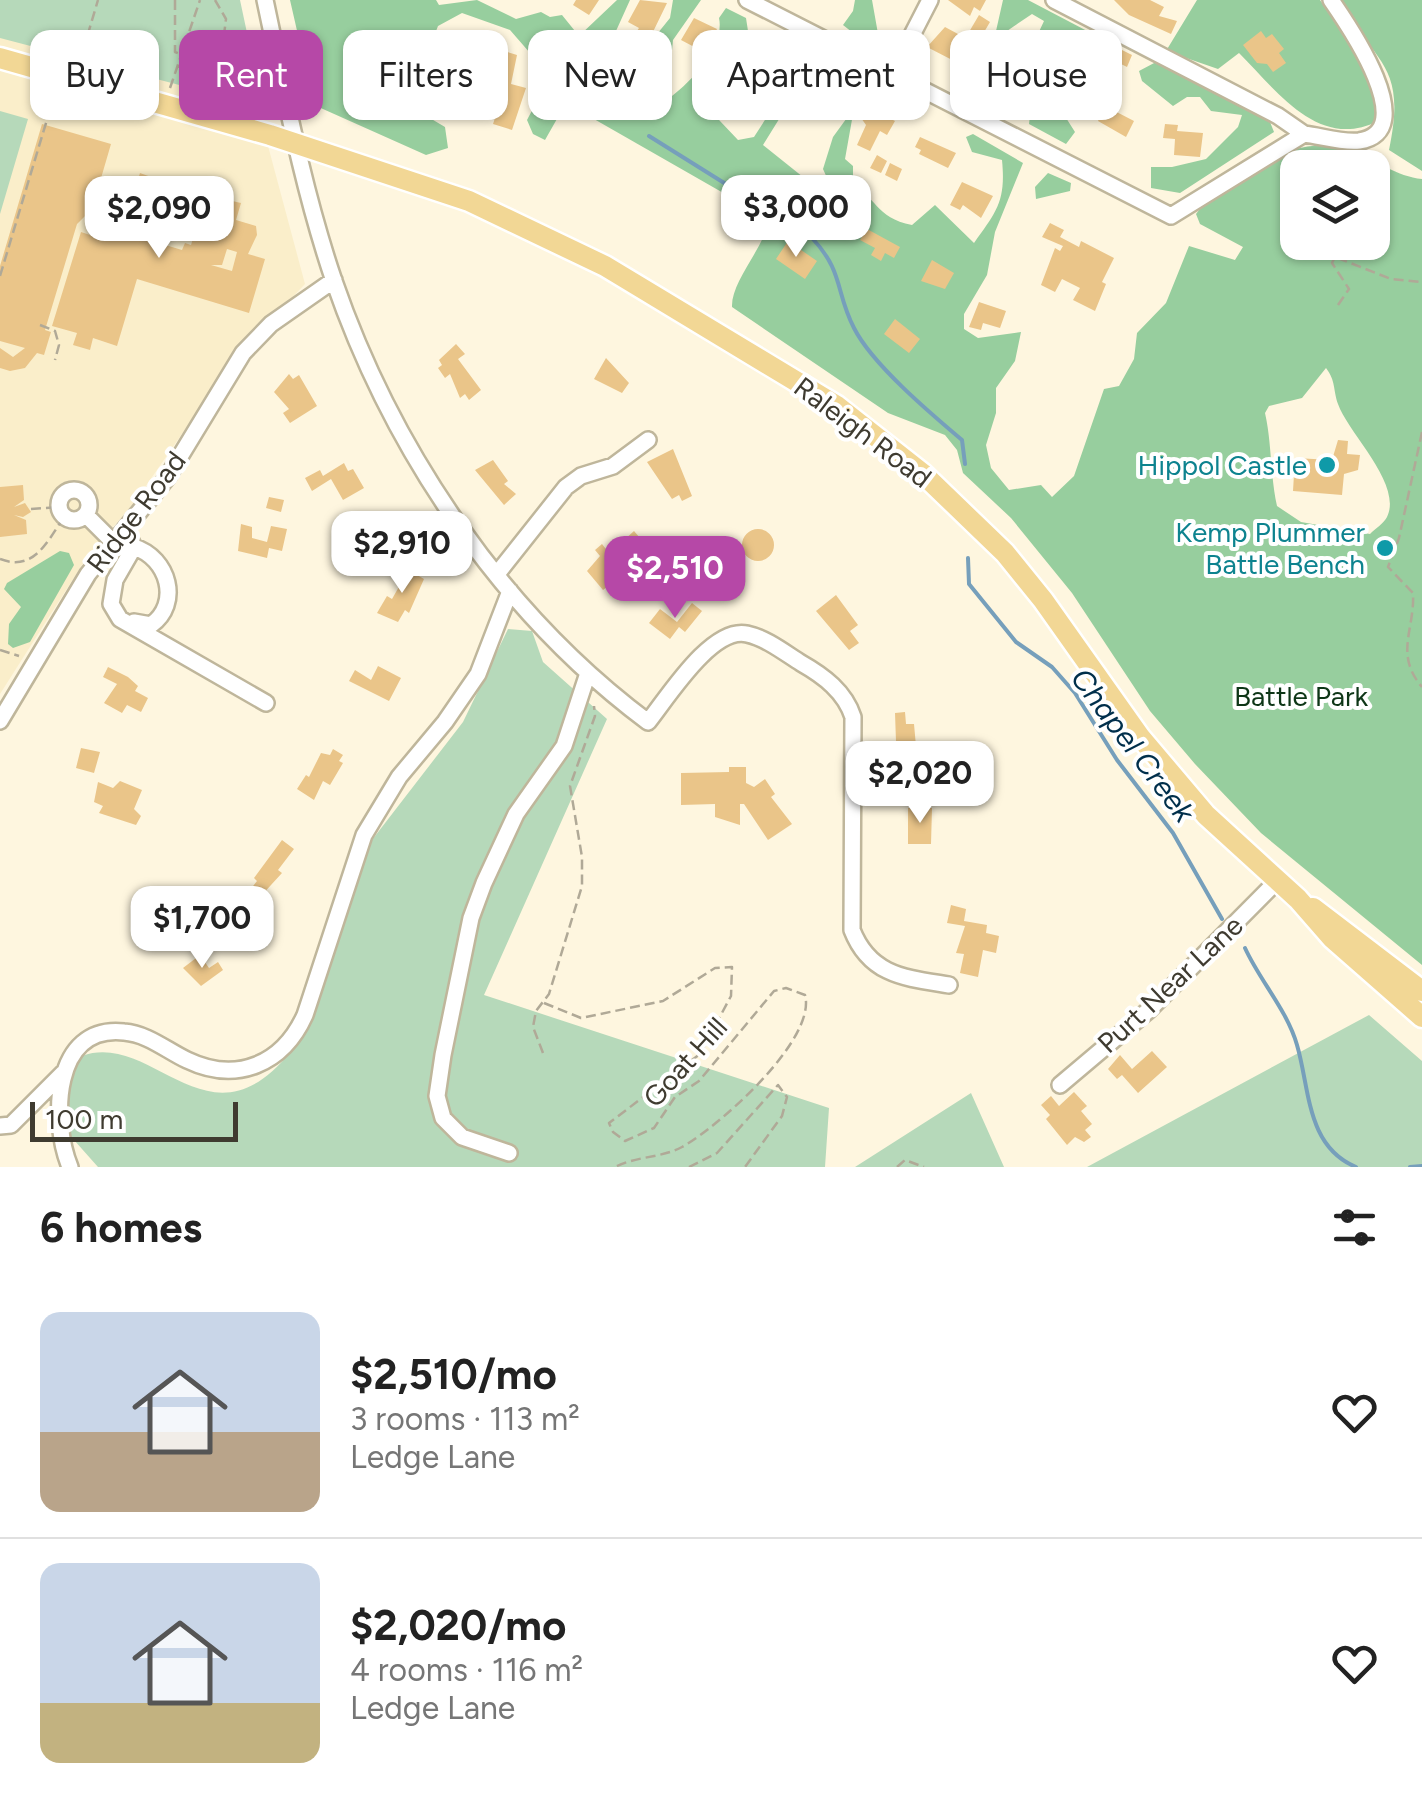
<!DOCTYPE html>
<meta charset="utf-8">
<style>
:root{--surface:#fff;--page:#f2f2f2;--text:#222;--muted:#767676;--line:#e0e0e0;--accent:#b648a7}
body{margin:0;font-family:Figtree,sans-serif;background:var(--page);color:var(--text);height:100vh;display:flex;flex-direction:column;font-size:38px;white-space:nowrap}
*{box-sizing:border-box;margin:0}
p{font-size:32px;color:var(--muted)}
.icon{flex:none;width:55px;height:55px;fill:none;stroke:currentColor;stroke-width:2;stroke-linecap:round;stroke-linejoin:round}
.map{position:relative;height:1167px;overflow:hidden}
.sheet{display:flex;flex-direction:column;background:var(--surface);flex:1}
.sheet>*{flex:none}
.guide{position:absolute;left:30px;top:30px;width:1362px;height:90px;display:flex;gap:20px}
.buttons{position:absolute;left:1280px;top:150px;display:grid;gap:20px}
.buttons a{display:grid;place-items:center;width:110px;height:110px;border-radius:20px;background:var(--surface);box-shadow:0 2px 8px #0004;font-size:50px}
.scale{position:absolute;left:30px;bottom:25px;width:208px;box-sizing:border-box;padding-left:10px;border:5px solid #3f3b30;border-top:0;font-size:28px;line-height:35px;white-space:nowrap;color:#3f3b30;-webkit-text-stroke:8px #fff;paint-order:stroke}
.price{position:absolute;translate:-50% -85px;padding:0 22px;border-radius:20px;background:#fff;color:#222;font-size:32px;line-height:65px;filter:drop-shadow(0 2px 5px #0008)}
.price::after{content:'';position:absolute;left:50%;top:60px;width:30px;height:22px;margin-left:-15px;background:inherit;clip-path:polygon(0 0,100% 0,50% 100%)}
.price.active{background:var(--accent);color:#fff}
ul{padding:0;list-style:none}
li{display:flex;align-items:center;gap:30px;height:250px;padding:0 40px}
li+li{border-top:2px solid var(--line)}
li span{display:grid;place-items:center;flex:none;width:280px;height:200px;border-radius:20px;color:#555}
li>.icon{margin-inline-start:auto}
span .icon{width:120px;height:120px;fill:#fffc;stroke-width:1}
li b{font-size:42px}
h2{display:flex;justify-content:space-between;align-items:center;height:120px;padding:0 40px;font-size:42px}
.pill{padding:0 35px;border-radius:20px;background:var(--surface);box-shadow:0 2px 8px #0004;font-size:35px;line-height:90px}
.pill.active{background:var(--accent);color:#fff}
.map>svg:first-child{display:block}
</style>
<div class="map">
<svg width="1422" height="1167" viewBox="0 0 1422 1167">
<rect width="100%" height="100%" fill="#fef6df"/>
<!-- built -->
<path fill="#faeeca" d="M0 0H236L256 101 305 284 234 359 134 503 89 554 0 694Z"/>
<!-- green -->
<path fill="#b6d9ba" d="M0 0H240L260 94 248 103 0 38Z
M0 111 28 119 0 214Z
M508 629 532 631 543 662 607 719 484 995 829 1108 825 1167H98L66 1131 61 1094 82 1056C154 1030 209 1155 292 1050L355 862 463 722Z
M1369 1015 1422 1061V1167H1087Z
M971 1093 1004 1167H855Z"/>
<!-- forest -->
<path fill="#97ce9e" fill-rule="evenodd" d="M290 0H436L439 5 477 0 516 19 541 12 550 17 562 15 579 36 617 0H630L616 31 593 58 598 67 626 84 638 80 645 69 641 54 670 18 673 0H701L673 40 671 61 661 84 672 96C693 80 725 46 719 18L726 8 746 18 748 31 708 81 702 102 738 140 754 137 770 112 788 65 801 70 794 95 763 145 813 185 832 189 823 169 833 137 873 82 886 89 885 99 871 93 853 114 845 159 853 166V187C876 195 875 218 912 225L935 205 974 243C997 211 1006 201 1002 160L972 152 966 137 973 134 1023 163 995 232 987 275 964 314V329L978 338 1021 332 1015 361 996 388V413L986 445 991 468 1009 490 1041 485 1052 497 1074 476 1104 389 1119 386 1134 359 1137 333 1166 303 1189 246 1235 260 1243 247 1200 224 1196 214 1203 205C1246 175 1294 130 1350 151 1373 159 1398 177 1422 179V965L1261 833 1195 764 1150 711 1072 593 1011 518 963 473 957 450 945 435 888 413 732 307C731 281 764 249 769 219L566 103 545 140 533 134 527 120 550 76 510 30 462 13 438 26 412 94 423 114 445 127 448 148 426 155 314 105ZM1298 168H1372V242H1298ZM1326 368C1336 381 1333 390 1338 404 1348 433 1403 484 1387 517 1384 523 1375 529 1370 534L1301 522 1277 506C1270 474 1272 444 1265 413L1269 406 1302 398Z
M855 0H872L880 45 862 40 843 25 853 11Z
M1003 0H1028L1110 43 1105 66 1088 65 1076 51 1037 36 1044 21 1032 14C1003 34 980 45 975 82L966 86 952 70 969 60 996 31Z
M1197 0H1320L1382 88 1378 121C1319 151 1277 91 1239 53L1218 69 1166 51Z
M1340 0H1422V171L1389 150C1407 64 1377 67 1340 0Z
M1156 62 1270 122 1274 132 1180 193 1151 188V167H1172L1206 159 1238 127 1242 115 1211 111 1200 97H1187L1173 106 1142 81 1139 71Z
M1032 99 1061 110 1075 132 1066 144 1029 124Z
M1048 173 1071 183 1070 191 1036 199 1035 187Z
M60 551 69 553 74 565 30 642 13 648 8 644 9 624 21 607 4 589 7 583Z"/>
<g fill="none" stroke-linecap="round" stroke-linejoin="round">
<!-- stream -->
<path stroke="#769fbb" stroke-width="4" d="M649 136 812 238C844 272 835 291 854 328 872 364 930 413 962 440L965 464
M968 558 969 584 1016 642 1052 667 1075 693 1117 760 1173 833 1222 919
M1245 948C1260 981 1287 1010 1297 1045 1310 1089 1306 1146 1356 1167
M1410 1167 1422 1166"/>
</g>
<!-- building -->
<path fill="#eac589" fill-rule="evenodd" d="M576 0H599L589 15 573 5Z
M640 0 667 3 651 36 642 31 632 52 625 48 639 28 628 22Z
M948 0H986L980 11 974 7 970 16Z
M1114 0H1150L1164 7 1159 16 1177 21 1171 34 1129 15Z
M979 15 990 22 980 39 969 32Z
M694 18 717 29 709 45 702 41 698 49 681 40Z
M945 27 971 41 958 63 927 47Z
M1261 31 1266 38 1272 34 1284 49 1279 53 1286 63 1273 72 1267 64 1257 63 1243 45Z
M1001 36 1030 48 1012 82 985 67 991 54 1000 56 1002 51 995 47Z
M748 46 777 61 757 85 739 75Z
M1120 49 1132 55 1127 67 1115 61Z
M501 50 517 55 511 84 526 88 512 130 493 124 500 103 480 91 492 53 499 55Z
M1072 64 1092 81 1079 108 1064 105 1046 91 1052 79 1064 83Z
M810 78 827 86 815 110 806 106 809 98 802 94Z
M428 80 472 95 464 118 420 103Z
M863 105 895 121 887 135 880 131 870 151 857 145 866 125 859 115Z
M1105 106 1134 121 1126 137 1098 121Z
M42 124 111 144 92 209 77 224 45 330 51 332 44 355 37 353 25 368 10 371 0 368V348L13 357 25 348 0 341V266Z
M1165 124 1178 125 1177 131 1203 133 1200 157 1174 155 1175 139 1163 138Z
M920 137 956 153 948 168 919 154 921 150 915 147Z
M877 155 887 161 881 173 870 168Z
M890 163 902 169 897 181 885 175Z
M140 173 173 185 170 195 181 198 183 193 203 205 206 195 241 203 236 220 256 226 257 235 248 254 265 259 249 313 137 279 117 346 93 338 90 350 73 345 77 333 52 326 81 232 105 240 109 228 122 232ZM166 206 200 216 191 245 185 243 182 250 162 244 164 236 158 235ZM227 249 237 252 232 271 211 265H222Z
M962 182 993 196 981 218 963 205 960 210 950 205Z
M1050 223 1064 230 1060 237 1079 247 1081 241 1114 258 1102 282 1106 284 1095 311 1073 300 1080 288 1062 279 1055 292 1041 285 1055 248 1060 251 1063 246 1042 237Z
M867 229 900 247 894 258 885 253 881 261 871 255 875 248 860 240Z
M788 241 817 261 805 279 776 259Z
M932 260 954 273 945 289 921 281Z
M979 302 1006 311 1000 328 983 323 981 330 969 327Z
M895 319 920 339 909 353 884 334Z
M456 344 465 354 458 359 481 390 469 400 465 394 460 398 450 374 445 378 438 368 442 365 439 360Z
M606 358 629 383 622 393 594 379Z
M289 374 293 379 299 375 317 406 290 423 283 413 289 409 274 392Z
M1338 440 1348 441 1347 454 1360 455 1358 470 1344 474 1342 495 1293 491 1295 458 1332 460Z
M673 449 692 496 682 501 679 495 672 499 647 462Z
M493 460 508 481 504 484 516 494 504 505 475 470Z
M344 463 348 471 353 469 364 488 343 500 331 479 312 491 305 478 320 470 323 476Z
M23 485 24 500 14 507 25 503 31 512 23 517 14 515 26 520 27 534 0 537V487Z
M269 497 284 500 281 512 266 508Z
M241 524 252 527V538L267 542 271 526 287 529 282 551 269 548 267 558 238 551Z
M742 545a16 16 0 1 1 32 0a16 16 0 1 1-32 0Z
M634 531 652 552 640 562 635 556 619 568 616 570 625 581 617 589 612 583 603 590 587 571 600 556 595 550 602 544 616 562 630 550 623 541Z
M405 568 424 579 409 613 405 610 398 622 377 613 387 596 392 599 400 585 395 582Z
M836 595 858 625 850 631 859 643 849 650 816 611Z
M692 603 702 611 685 632 679 627 670 639 649 623 660 609 677 622Z
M378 666 401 678 389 701 349 681 355 670 371 680Z
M108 667 128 677 138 686 135 691 148 698 141 712 127 705 122 713 104 703 117 684 103 677Z
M905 712 906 724H914L918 768 897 770 895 713Z
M81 748 100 752 94 773 76 768Z
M333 749 343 755 339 761 343 763 330 785 323 781 314 800 297 789 306 775 309 777 321 753 330 755Z
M729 767H746V783L754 787 765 779 775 794 771 797 792 824 768 840 744 804H740V825L715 817V804L681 805V773L729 772Z
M120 781 142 790 134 809 141 816 136 825 99 813 103 806 94 802 98 782 113 788Z
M908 808H932L931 844H908Z
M282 840 294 849 278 870 282 873 260 897 250 890 257 881 254 878Z
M951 905 966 909 964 921 987 925 986 933 999 936 996 953 983 950 978 977 960 973 964 954 956 953 965 926 947 923Z
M200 955 209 968 218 962 223 970 201 986 183 968Z
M1152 1051 1167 1067 1138 1093 1122 1075 1117 1079 1108 1069 1120 1055 1132 1069Z
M1074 1092 1087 1106 1081 1111 1092 1124 1085 1130 1091 1137 1084 1142 1075 1137 1067 1145 1046 1119 1050 1115 1041 1105 1051 1096 1059 1106Z"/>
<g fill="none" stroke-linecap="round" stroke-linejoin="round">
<defs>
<path id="minor" d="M265 0C285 94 303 190 334 281 393 452 503 614 648 722 668 697 712 626 747 634 766 638 785 653 801 663 824 676 845 692 853 717L852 930C870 976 906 978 949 985
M747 0 1171 216 1304 134C1321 136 1342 143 1359 141 1422 132 1349 26 1331 0
M1054 0 1278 116 1304 134
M892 74 930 0
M59 505a15 15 0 1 1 30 0a15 15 0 1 1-30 0Z
M86 515 113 542
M125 530 134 547 115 580 111 604 120 619 266 703
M497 574 566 487 581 476 613 466 648 440
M134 622 151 625C181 604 169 558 134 547
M0 721 88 574 167 478 243 353 271 324 334 280
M1060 1085 1150 1009 1277 881
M0 1126 11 1125 63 1073
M509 1153 462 1137 443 1118 437 1096 443 1055 471 918 484 883 516 814 564 746 587 676
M70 1167C51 1121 52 1024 124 1032 148 1034 166 1050 187 1060 237 1084 283 1064 305 1015L364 835 399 777 445 722 478 674 510 591"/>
<path id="major" d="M0 58 270 135 469 201 605 266 837 406 922 473 1005 553 1043 600 1140 737 1206 815 1298 899 1332 938 1422 1017
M1313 908 1422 991"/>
</defs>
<!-- minor casing -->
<use href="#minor" stroke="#bfb69b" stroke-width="20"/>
<!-- major casing -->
<use href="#major" stroke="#fff" stroke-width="25"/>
<!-- path -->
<path stroke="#b0a997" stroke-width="2.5" stroke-dasharray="10 5" stroke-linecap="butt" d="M175 0V52L203 64 222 51 226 19 215 0
M217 60 240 71
M79 64 98 0
M177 66 198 72 222 66
M170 88 200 0
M212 99 237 79 256 51
M0 276 55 93
M1338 305 1349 289 1332 263 1335 257 1391 279 1422 282
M40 325 55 331 59 345 55 360
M1422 432 1399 538 1388 567 1413 593C1415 630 1394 654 1422 687
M31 509 59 507
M0 559C34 572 47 542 64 517
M0 650 19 656
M544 1003 581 1018 663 1001 715 968 732 967 731 996 700 1054 609 1123 613 1132 625 1141 654 1128 675 1097 699 1081 774 991 786 988 805 995C817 1040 718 1127 682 1147 662 1158 636 1156 615 1167
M543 1053 533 1027 536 1011 549 994 582 886V857L570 786 595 716 594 706
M689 1167 717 1153 778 1085 787 1097 782 1116 745 1167
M897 1167 905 1160 924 1167"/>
<!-- minor -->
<use href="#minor" stroke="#fff" stroke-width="15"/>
<!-- major -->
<use href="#major" stroke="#f2d795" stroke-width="20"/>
</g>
<!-- markers -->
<g fill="#0f9aa8" stroke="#fff" stroke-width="4">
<circle cx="1327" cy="465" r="10"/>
<circle cx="1385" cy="548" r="10"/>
</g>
<g text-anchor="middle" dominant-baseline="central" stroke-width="8" stroke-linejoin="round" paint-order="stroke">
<!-- street labels -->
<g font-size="28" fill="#3f3b30" stroke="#fff">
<text transform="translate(863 432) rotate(37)">Raleigh Road</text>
<text transform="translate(136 512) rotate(-53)">Ridge Road</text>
<text transform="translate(1170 984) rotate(-43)">Purt Near Lane</text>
<text transform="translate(685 1062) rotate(-48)">Goat Hill</text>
</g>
<!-- culture labels -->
<g font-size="28" fill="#0d838f" stroke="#fff" text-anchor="end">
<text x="1307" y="465">Hippol Castle</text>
<text x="1365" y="532">Kemp Plummer<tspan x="1365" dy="32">Battle Bench</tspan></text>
</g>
<!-- park labels -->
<g font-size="28" fill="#0e3617" stroke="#fff">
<text x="1301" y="696">Battle Park</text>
</g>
<!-- water labels -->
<g font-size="30" font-style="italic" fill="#002f4b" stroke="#fff">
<text transform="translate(1133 745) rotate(53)">Chapel Creek</text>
</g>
</g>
</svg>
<div class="buttons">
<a><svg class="icon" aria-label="layers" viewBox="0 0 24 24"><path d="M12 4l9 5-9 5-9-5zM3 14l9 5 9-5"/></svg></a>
</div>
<div class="scale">100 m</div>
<b class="price" style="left:796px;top:260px">$3,000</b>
<b class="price" style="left:159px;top:261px">$2,090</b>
<b class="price" style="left:402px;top:596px">$2,910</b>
<b class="price active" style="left:675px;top:621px">$2,510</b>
<b class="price" style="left:920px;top:826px">$2,020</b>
<b class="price" style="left:202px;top:971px">$1,700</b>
<div class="guide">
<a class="pill">Buy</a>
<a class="pill active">Rent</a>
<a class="pill">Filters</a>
<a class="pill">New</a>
<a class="pill">Apartment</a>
<a class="pill">House</a>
</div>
</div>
<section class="sheet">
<h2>6 homes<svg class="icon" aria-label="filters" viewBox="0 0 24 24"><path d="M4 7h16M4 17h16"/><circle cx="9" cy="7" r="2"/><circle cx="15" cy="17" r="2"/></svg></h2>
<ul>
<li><span style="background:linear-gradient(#c9d6e8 60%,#b9a48a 0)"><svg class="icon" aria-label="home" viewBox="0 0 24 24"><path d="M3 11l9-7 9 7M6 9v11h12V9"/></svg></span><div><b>$2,510/mo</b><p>3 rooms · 113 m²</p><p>Ledge Lane</p></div><svg class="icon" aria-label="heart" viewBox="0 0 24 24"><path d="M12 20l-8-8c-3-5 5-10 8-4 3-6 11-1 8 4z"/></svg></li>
<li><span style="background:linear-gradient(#c9d6e8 70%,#c2b280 0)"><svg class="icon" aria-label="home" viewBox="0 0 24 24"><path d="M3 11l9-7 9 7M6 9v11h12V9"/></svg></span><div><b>$2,020/mo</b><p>4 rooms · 116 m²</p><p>Ledge Lane</p></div><svg class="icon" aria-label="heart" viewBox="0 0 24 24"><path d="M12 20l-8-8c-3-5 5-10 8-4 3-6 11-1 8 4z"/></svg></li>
</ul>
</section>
